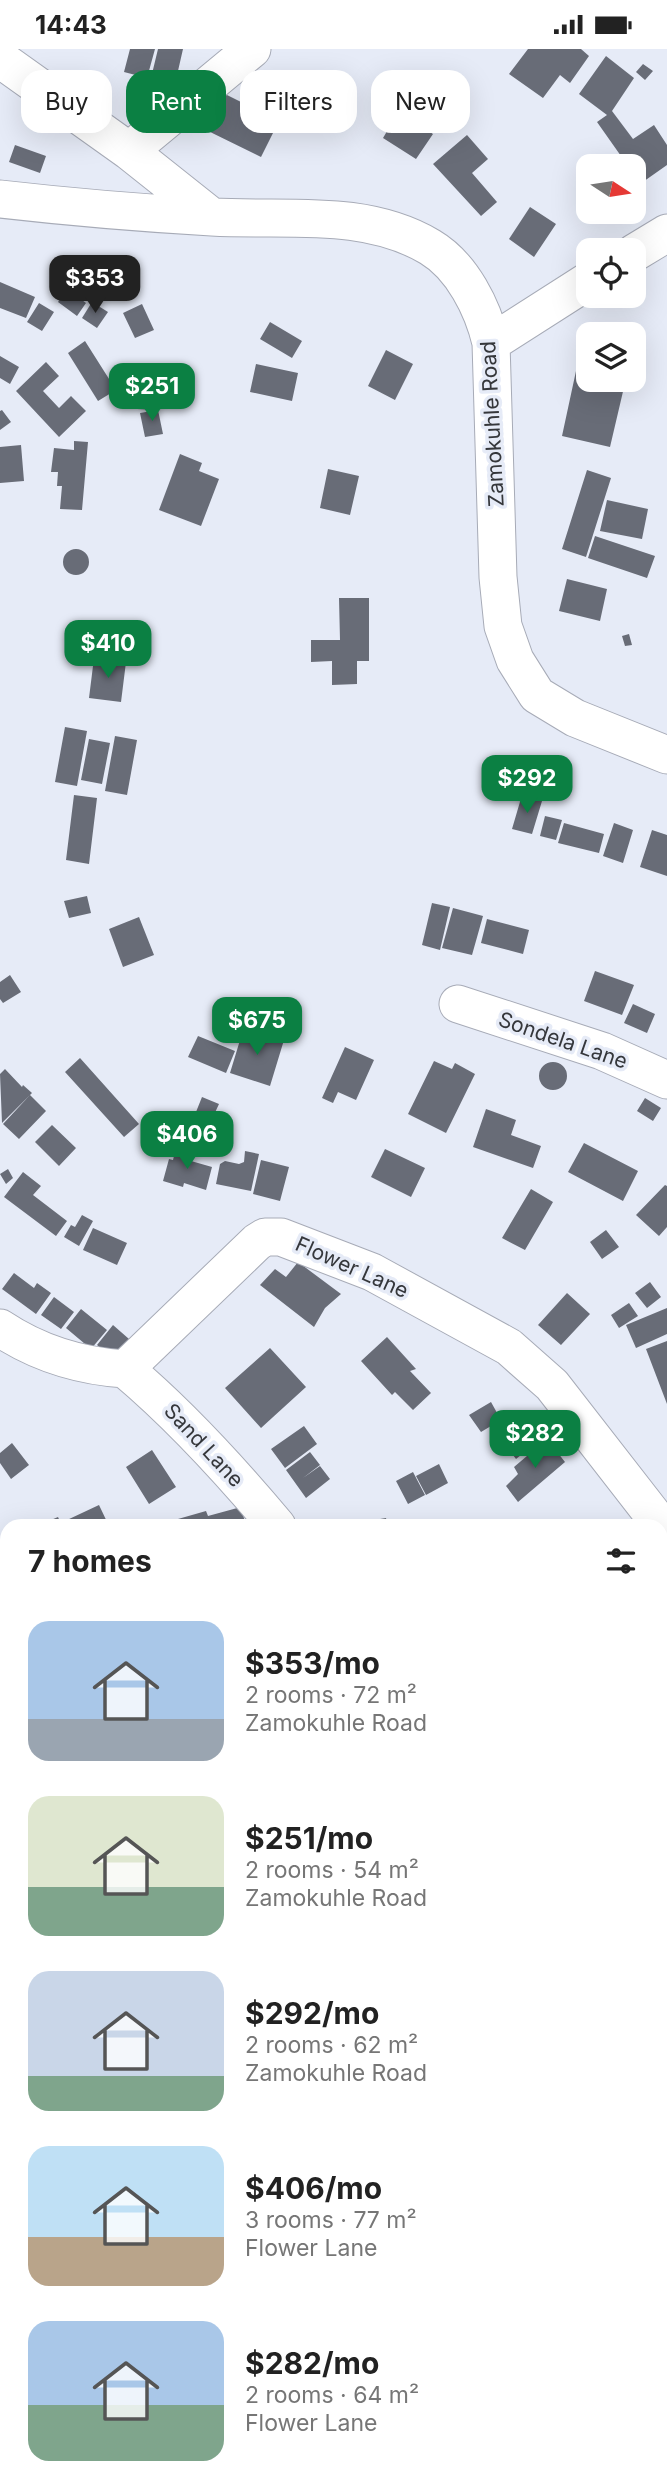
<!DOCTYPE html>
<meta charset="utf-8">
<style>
:root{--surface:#fff;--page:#f2f2f2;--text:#222;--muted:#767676;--accent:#0b8043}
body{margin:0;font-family:Inter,sans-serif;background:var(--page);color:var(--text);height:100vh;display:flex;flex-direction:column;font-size:26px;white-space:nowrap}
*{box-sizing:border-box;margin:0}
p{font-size:23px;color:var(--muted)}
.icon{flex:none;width:38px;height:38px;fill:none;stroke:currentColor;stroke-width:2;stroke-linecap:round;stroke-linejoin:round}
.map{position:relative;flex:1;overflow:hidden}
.side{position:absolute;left:0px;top:1470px;width:668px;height:973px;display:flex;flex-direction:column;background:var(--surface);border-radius:21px 21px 0 0;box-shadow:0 7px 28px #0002}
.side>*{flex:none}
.hud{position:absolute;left:21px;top:21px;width:626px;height:63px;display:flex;gap:14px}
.needle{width:46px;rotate:102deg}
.controls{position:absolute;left:576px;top:105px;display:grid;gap:14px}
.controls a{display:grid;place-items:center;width:70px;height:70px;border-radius:14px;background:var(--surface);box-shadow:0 7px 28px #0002;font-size:35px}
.price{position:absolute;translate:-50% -60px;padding:0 16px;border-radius:14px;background:var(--accent);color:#fff;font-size:23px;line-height:46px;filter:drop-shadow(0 2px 4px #0008)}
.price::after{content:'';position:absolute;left:50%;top:42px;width:21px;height:16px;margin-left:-10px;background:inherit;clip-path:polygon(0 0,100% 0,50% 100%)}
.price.on{background:#222;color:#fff}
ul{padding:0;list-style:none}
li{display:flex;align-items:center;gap:21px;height:175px;padding:0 28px}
li span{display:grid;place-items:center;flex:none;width:196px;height:140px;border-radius:21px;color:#555}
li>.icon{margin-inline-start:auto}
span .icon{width:84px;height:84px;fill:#fffc;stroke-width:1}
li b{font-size:30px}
h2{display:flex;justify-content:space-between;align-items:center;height:84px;padding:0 28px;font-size:30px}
.pill{padding:0 24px;border-radius:21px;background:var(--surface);box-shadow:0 7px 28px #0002;font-size:24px;line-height:63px}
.pill.on{background:var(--accent);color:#fff}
.status{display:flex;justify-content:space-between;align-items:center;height:49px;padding:0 35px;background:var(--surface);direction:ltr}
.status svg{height:19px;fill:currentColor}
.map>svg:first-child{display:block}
</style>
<div class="status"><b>14:43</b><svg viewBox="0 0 49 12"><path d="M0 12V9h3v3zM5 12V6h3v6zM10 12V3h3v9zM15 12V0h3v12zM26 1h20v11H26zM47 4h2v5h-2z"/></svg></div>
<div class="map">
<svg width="667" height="2443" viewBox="0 0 667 2443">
<rect width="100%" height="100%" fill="#e6ebf7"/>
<!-- building -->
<path fill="#686c77" d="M130 0H155L147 29 124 23Z
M158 0H183L175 35 151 29Z
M528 0H581L589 7 570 34 560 26 543 49 509 25Z
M606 7 634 29 612 62 633 90 654 76 667 96V116L640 135 634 126V117H628L597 73 607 66 579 45Z
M643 15 653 22 645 31 636 23Z
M223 44 279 72 261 108 204 80Z
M292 59 304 66 300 72 306 76 302 82 284 71Z
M399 62 433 85 416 110 383 89Z
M467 86 488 110 472 124 497 153 481 167 433 115Z
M15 96 46 107 40 124 9 113Z
M530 158 556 175 534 208 509 190Z
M0 233 35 248 26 269 0 259Z
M67 240 86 254 77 267 58 253Z
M92 253 108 263 97 279 82 269Z
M39 254 54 263 42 282 27 273Z
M142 255 154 281 135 289 123 264Z
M270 273 302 292 292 309 260 290Z
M85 292 116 341 98 352 68 304Z
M386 301 413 315 395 351 368 337Z
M0 307 19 318 10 335 0 329Z
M46 313 59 327 43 342 59 359 71 347 86 362 59 388 16 342Z
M256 315 298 324 292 352 250 343Z
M576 322 588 325V331H613L625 334 610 398 562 387Z
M157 330 158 361 137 360 135 332Z
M2 361 11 373 0 381V362Z
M158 361 163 385 145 388 140 364Z
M74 392 88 393 82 461 60 460 62 437H57L58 423H51L54 399 74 401Z
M21 396 24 432 0 434V398Z
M180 405 202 414 199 422 219 430 201 477 159 461Z
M328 420 359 427 350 466 320 459Z
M587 421 611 429 586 508 562 500Z
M607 451 648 460 642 490 600 482Z
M595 487 655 507 647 529 588 509Z
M63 513a13 13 0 1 1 26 0a13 13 0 1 1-26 0Z
M567 530 607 540 600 572 559 562Z
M339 549H369V612H357V635L332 636V612L311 613V591H340Z
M629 585 632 596 625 597 622 587Z
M94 609 126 613 121 653 89 649Z
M65 678 87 682 77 737 55 733Z
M115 687 137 691 127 746 105 742Z
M89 690 110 694 102 735 81 731Z
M74 746 97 749 89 815 66 811Z
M522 746 542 752 532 785 512 780Z
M545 767 562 771 556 791 540 787Z
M564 774 604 785 599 804 558 794Z
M614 774 633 781 623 814 603 807Z
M652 781 667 786V827L640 818Z
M87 847 91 864 69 869 64 852Z
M432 854 450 858 440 901 422 896Z
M453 859 483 867 472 906 442 899Z
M139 868 154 906 123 918 109 880Z
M487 870 529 881 523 905 481 894Z
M595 922 634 936 622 966 584 952Z
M10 926 21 943 3 954 0 950V933Z
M633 955 655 965 647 984 624 974Z
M244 978 284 991 270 1037 230 1024Z
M198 987 235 1002 226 1024 188 1008Z
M345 998 374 1011 356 1051 338 1043 333 1054 322 1049Z
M80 1009 139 1075 124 1088 65 1023Z
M434 1012 452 1020 455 1014 475 1025 446 1084 408 1065Z
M539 1027a14 14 0 1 1 28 0a14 14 0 1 1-28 0Z
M5 1020 22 1038 23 1036 32 1044 2 1074 0 1025Z
M30 1046 46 1062 19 1090 3 1075Z
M202 1048 219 1055 212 1070 196 1063Z
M645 1049 661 1059 653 1072 637 1062Z
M486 1060 516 1071 511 1086 541 1097 533 1119 473 1098Z
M52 1076 76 1099 59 1117 35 1093Z
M584 1094 638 1122 623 1152 568 1123Z
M176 1099 193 1105 191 1112 212 1118 206 1141 184 1134 183 1138 163 1132 169 1110 173 1111Z
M385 1100 425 1119 411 1148 371 1128Z
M245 1102 259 1105 251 1142 216 1135 220 1115 225 1112 239 1115 244 1113Z
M261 1111 289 1118 280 1152 253 1145Z
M8 1120 13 1129 6 1135 0 1125Z
M23 1123 41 1137 33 1146 67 1172 56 1187 4 1148Z
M665 1136 667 1137V1178L659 1187 636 1166Z
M531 1140 553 1153 525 1201 502 1189Z
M82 1166 93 1172 79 1197 64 1188 71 1176 75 1178Z
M93 1179 127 1194 117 1216 83 1201Z
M606 1181 619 1198 602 1210 590 1193Z
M298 1213 341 1245 325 1259 314 1278 260 1236 275 1220 286 1228Z
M14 1224 34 1239 37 1234 51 1244 36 1265 2 1240Z
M650 1233 661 1248 647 1259 635 1244Z
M567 1244 590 1265 561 1296 538 1276Z
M54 1248 74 1263 61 1280 41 1266Z
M629 1254 638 1267 619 1279 611 1266Z
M667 1259V1285L636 1299 626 1276Z
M81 1260 107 1281 91 1300 66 1279Z
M113 1276 129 1290 114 1310 97 1296Z
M387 1288 416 1320 410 1322 431 1344 413 1361 395 1343 392 1346 361 1312Z
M667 1292V1355L646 1300Z
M270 1299 306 1338 261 1379 225 1339Z
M491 1353 501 1371 481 1383 469 1366Z
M515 1366 536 1394 516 1410 496 1384Z
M304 1377 317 1395 285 1419 271 1400Z
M547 1390 565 1413 518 1453 506 1437 518 1425 514 1418Z
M12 1394 29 1416 11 1430 0 1414V1404Z
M152 1401 176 1438 149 1455 126 1418Z
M310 1403 320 1416 303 1429 320 1417 330 1430 306 1449 286 1421Z
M439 1415 448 1434 426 1446 416 1427Z
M413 1423 425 1446 408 1455 396 1432Z
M99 1456 109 1477H70L67 1471Z
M241 1458 246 1477H180L178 1470 206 1462 208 1467Z
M58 1468 62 1477H37Z
M386 1469 388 1477H345V1476Z
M0 1550 6 1571 0 1573Z
M7 2023V2058L0 2054V2037Z
M662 2309H667L666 2336 662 2334Z
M662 2373 667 2375V2428L662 2425Z
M530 2436H551V2443H525Z"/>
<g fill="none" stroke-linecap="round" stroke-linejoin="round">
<defs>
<path id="street" d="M0 10 129 102 212 168
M129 102 252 0
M0 150C70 158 141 164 212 168 284 172 365 159 430 198 462 217 483 259 491 294L498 528 503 577 515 611 537 646 575 669 667 706
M634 204 667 184
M491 294 588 232
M458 955 602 1002 667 1031
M0 1279C39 1305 79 1317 125 1320L257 1193 265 1188H281L372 1223 509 1298 552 1336 667 1484
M125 1320C181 1367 230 1421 277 1477
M662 1825 667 1823
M0 2154 7 2148
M0 2369 7 2380
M41 2436 45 2443"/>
</defs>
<!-- street casing -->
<use href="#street" stroke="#a7abb7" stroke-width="39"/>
<!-- street -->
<use href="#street" stroke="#fff" stroke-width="37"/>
</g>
<g text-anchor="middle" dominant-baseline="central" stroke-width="7" stroke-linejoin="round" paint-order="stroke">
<!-- street labels -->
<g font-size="21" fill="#35373b" stroke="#e6ebf7">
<text transform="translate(492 375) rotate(-93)">Zamokuhle Road</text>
<text transform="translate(563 991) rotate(19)">Sondela Lane</text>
<text transform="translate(352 1218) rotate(24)">Flower Lane</text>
<text transform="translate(204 1396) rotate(47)">Sand Lane</text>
</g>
</g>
</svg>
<div class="controls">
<a><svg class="needle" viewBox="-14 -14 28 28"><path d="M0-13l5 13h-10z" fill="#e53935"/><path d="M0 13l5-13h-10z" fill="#767676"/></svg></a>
<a><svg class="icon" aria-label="locate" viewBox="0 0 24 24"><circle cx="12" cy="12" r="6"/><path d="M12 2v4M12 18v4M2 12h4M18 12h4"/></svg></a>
<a><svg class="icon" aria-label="layers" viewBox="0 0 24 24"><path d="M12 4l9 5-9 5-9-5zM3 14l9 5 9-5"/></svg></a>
</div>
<b class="price on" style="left:95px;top:266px">$353</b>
<b class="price" style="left:152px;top:374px">$251</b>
<b class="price" style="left:108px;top:631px">$410</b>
<b class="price" style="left:527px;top:766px">$292</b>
<b class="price" style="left:257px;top:1008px">$675</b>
<b class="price" style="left:187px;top:1122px">$406</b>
<b class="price" style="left:535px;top:1421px">$282</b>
<div class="hud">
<a class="pill">Buy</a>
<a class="pill on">Rent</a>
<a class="pill">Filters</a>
<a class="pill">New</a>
</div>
<section class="side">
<h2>7 homes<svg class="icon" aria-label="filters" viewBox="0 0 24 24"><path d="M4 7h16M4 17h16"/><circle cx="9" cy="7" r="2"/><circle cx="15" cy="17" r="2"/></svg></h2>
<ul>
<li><span style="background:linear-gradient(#a9c7e8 70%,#9aa5b1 0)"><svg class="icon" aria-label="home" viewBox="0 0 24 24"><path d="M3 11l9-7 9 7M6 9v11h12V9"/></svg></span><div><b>$353/mo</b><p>2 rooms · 72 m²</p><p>Zamokuhle Road</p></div></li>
<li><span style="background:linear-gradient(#dfe7d0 65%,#7fa58c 0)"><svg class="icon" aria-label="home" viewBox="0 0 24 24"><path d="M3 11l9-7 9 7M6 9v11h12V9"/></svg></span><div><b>$251/mo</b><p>2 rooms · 54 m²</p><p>Zamokuhle Road</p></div></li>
<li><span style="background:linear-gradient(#c9d6e8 75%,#7fa58c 0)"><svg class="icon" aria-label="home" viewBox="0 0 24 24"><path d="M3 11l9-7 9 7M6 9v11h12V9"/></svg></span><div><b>$292/mo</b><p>2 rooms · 62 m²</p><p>Zamokuhle Road</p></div></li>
<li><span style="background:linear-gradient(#bfe0f5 65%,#b9a48a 0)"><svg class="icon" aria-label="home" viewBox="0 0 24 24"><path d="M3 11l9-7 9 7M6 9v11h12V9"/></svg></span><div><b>$406/mo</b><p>3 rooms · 77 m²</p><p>Flower Lane</p></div></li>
<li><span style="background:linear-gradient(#a9c7e8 60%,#7fa58c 0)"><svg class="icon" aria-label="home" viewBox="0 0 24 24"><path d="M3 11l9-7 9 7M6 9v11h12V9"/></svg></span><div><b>$282/mo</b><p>2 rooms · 64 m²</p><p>Flower Lane</p></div></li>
</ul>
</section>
</div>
